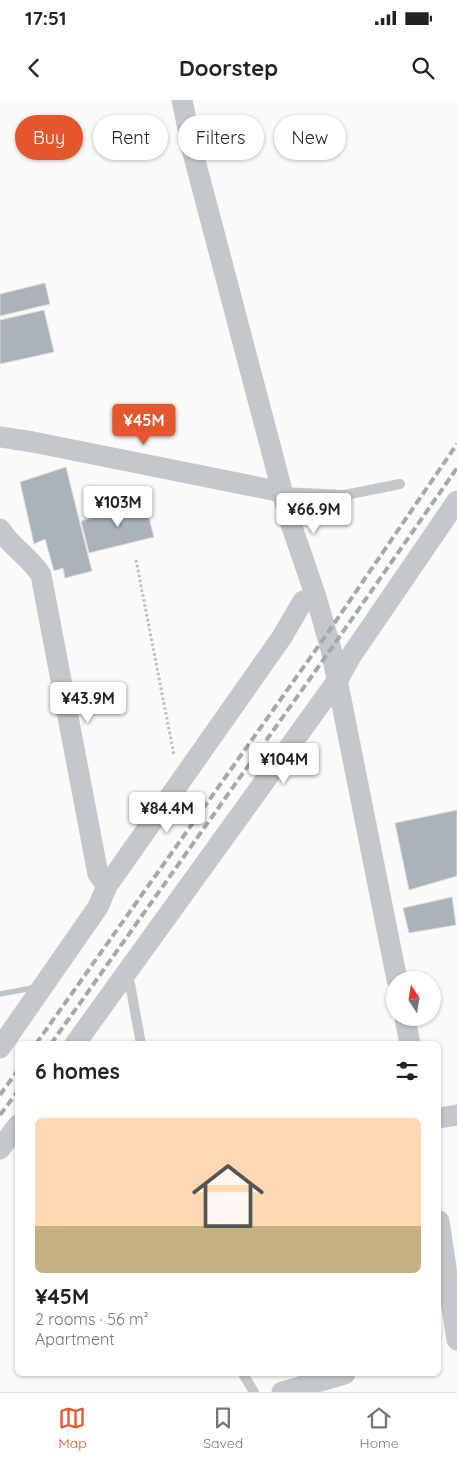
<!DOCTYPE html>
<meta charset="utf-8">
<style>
:root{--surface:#fff;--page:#f6f6f6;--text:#222;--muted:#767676;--line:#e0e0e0;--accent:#e4572e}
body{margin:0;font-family:Quicksand,sans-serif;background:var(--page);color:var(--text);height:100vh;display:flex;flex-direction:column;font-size:19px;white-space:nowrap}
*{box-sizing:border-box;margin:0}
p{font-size:16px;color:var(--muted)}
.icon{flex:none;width:28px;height:28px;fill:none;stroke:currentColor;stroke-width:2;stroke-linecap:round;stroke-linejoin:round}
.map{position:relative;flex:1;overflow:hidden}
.drawer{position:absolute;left:15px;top:941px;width:426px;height:335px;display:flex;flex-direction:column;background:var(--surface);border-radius:8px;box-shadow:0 1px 4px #0004}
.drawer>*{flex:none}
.hud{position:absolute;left:15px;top:15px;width:428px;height:45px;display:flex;gap:10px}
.needle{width:32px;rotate:348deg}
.fabs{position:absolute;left:386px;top:871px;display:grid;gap:10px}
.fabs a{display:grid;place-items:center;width:55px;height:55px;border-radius:50%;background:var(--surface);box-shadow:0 1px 4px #0004;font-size:25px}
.price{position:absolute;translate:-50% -42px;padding:0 11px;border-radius:5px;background:#fff;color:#222;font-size:16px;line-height:32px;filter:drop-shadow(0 1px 2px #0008)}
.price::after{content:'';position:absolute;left:50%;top:30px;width:15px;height:11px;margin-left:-8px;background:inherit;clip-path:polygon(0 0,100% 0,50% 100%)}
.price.on{background:var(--accent);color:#fff}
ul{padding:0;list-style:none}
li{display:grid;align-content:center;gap:10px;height:265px;padding:0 20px}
li span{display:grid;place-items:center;height:155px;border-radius:8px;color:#555}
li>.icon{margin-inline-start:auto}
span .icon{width:90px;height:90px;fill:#fffc;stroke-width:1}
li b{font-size:21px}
h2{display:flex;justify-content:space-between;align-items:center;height:60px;padding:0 20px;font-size:21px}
.pill{padding:0 18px;border-radius:22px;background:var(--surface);box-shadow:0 1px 4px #0004;font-size:18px;line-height:45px}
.pill.on{background:var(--accent);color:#fff}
.status{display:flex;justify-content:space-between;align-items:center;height:35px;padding:0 25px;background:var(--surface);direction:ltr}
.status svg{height:14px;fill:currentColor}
header{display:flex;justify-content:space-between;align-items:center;height:65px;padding:0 20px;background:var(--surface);font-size:22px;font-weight:800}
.tabs{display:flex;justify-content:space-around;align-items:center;height:70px;border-top:1px solid var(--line);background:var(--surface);font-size:14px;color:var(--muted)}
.tabs a{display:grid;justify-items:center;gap:2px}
.tabs .on{color:var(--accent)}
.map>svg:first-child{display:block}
</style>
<div class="status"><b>17:51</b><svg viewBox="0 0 49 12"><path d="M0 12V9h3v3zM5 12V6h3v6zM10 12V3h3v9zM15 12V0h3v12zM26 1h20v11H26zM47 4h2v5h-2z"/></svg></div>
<header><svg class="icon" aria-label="back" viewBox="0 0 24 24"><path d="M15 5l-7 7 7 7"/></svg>Doorstep<svg class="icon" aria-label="search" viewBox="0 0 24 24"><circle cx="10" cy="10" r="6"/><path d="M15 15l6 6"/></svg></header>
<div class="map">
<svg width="457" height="1292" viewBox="0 0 457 1292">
<rect width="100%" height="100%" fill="#fafaf8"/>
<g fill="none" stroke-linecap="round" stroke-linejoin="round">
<!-- stream -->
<path stroke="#bbc7cb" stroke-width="5.5" d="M0 894 32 888"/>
</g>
<!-- building -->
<path fill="#aab3b9" stroke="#dcdcda" d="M45 183 50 204 0 216V194Z
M44 210 54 252 0 264V220Z
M66 367 92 471 65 478 63 468 54 471 45 439 34 444 20 382Z
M145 403 154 437 89 453 81 421Z
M457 710V776L409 790 395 723Z
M452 797 456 825 409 833 403 808Z"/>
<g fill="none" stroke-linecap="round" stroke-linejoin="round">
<!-- path -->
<path stroke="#bbbfc2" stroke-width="3" stroke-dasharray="2.5 2.5" stroke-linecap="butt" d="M136 460 174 655"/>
<!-- lane -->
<path stroke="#c3c8cc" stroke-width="10" d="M282 392 345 395 400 384
M124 876 130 884 141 944
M243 1274 254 1292"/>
<!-- street -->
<path stroke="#c3c8cc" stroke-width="21" d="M182 0 192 49 290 421 316 497 331 549 397 880
M0 337 33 342 282 392
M0 429C11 447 30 457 41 475L98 774 107 786
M405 918 410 944
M75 944 337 581 351 556 457 401
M0 948 98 807 107 786 282 537 303 501 316 497
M439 1018 457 1015
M0 1049 18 1025
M439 1121 457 1240
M282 1292 345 1274"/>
<!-- rail -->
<path stroke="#a2aab0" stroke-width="4" stroke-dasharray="8 4" stroke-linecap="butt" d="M36 944 327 534 457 344
M51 944 331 549 457 368
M0 995 18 970
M0 1015 18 991"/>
</g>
</svg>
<div class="fabs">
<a><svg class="needle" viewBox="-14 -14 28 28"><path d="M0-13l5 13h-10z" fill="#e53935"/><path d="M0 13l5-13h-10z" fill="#767676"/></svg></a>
</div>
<b class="price on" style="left:144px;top:346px">¥45M</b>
<b class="price" style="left:118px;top:428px">¥103M</b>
<b class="price" style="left:314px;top:435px">¥66.9M</b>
<b class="price" style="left:88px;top:624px">¥43.9M</b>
<b class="price" style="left:284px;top:685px">¥104M</b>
<b class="price" style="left:167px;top:734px">¥84.4M</b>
<div class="hud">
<a class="pill on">Buy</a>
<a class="pill">Rent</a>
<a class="pill">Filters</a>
<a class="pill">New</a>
</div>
<section class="drawer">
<h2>6 homes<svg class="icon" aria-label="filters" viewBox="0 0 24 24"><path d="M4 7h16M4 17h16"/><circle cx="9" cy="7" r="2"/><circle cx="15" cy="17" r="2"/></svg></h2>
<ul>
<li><span style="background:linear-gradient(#ffd9b3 70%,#c2b280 0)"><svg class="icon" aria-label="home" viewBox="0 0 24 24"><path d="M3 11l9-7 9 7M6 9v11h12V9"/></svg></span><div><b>¥45M</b><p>2 rooms · 56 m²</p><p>Apartment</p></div></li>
</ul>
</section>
</div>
<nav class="tabs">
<a class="on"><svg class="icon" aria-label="map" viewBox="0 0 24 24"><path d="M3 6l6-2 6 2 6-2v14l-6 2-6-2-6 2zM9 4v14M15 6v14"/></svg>Map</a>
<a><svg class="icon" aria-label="saved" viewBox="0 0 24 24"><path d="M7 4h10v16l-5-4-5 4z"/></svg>Saved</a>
<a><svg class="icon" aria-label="home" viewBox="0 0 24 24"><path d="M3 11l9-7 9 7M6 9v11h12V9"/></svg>Home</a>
</nav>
